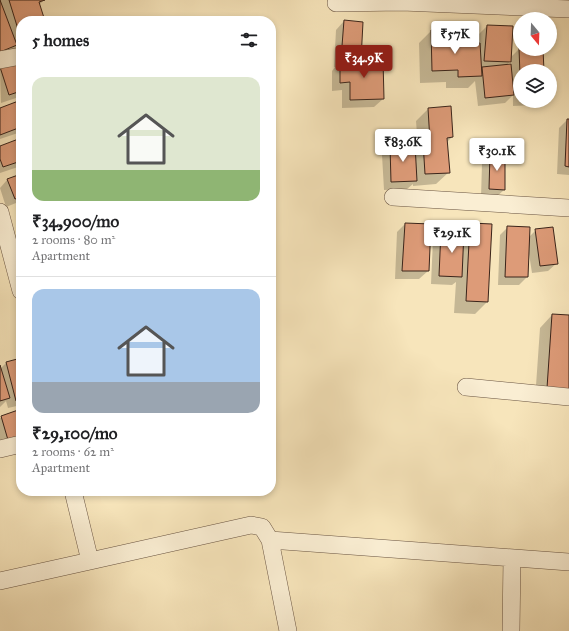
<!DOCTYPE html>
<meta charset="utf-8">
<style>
:root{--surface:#fff;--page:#f2f2f2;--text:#202124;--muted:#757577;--line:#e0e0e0;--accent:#8f2418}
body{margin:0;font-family:"IM FELL Great Primer",serif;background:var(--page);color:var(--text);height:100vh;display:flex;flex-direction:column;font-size:15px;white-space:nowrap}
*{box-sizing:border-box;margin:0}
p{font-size:13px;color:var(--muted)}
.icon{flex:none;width:22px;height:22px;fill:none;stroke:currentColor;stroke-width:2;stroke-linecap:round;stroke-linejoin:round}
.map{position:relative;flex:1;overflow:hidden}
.details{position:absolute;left:16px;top:16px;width:260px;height:480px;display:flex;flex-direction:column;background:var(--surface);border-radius:16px;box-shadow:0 2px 6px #0003}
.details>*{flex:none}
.needle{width:26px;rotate:161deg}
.buttons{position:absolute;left:513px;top:12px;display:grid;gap:8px}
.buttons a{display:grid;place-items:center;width:44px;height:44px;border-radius:50%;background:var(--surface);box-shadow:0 2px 6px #0003;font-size:20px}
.price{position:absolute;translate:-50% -34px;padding:0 9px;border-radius:4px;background:#fff;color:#222;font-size:13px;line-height:26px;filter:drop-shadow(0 1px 2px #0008)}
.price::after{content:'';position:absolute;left:50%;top:24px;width:12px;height:9px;margin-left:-6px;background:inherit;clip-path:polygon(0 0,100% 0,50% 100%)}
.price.active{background:var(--accent);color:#fff}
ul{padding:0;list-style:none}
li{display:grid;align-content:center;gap:8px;height:212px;padding:0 16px}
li+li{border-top:1px solid var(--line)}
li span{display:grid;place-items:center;height:124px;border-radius:12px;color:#555}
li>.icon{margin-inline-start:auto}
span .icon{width:72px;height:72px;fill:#fffc;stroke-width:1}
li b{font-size:17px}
h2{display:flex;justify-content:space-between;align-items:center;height:48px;padding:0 16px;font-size:17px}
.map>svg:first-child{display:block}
</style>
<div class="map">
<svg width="569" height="631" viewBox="0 0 569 631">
<rect width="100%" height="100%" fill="#f7e5bb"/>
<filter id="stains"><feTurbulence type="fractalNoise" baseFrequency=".005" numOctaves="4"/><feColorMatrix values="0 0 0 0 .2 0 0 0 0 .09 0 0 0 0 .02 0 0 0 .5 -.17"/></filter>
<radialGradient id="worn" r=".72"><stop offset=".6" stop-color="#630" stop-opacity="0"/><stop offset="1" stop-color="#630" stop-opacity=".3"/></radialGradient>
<!-- shadow -->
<path fill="#0003" fill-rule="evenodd" d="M0 0H44L39 5 43 21H21V50L0 58Z
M344 21 360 59 357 62 383 99 374 107 342 108V90L332 91V71L335 67H334L336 30Z
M487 26 510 58 519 49 543 71H520V101H540L536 105 513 106V95L505 103 478 106 475 81 468 88H446V82L420 83 419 43 431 31 454 45 478 44 479 34ZM511 60V65L506 66Z
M0 68H21V95L19 97 1 103Z
M21 101V132L0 139V109Z
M428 109 452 137 447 142 449 172 436 184 413 186V184L407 189 384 190 382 155 391 147 415 152 418 148 416 121Z
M567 120H569V175L557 174 559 128Z
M21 139V166L0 173V147Z
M490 155 504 190 495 198 481 197 482 163Z
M21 175V201L6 207 0 188 7 180Z
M405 224 430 225 428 271 419 279H395L397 232Z
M470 224 491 225 487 302 475 314 454 313 456 282 452 285 431 284 433 239 441 231 462 232Z
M508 227 529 237 536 230 557 263 548 271 532 273 529 254H528L527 277 519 285H498L500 235Z
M552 315 569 316V402L535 400 540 328Z
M21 359V405L8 408 6 401 0 407V369L6 363Z
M21 411V441L0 448V418Z"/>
<!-- building -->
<path fill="#dd9b78" stroke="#3a241a" d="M0 0 17 45 0 52Z
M9 0H45L39 2 45 21H21V39Z
M344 20 363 22 361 60 341 59Z
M487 25 513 26 511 62 484 61Z
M454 29 455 44 480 43 482 76 458 77V70L432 71 431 30Z
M519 48 543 49 544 71H520V75Z
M19 60 21 66V91L9 95 0 67Z
M383 60 384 99 350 100V82L340 83V61Z
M511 64 514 95 485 98 482 67Z
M21 100V127L0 135V108Z
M451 106 453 137 447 138 450 173 425 174 423 142H430L428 108Z
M567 119H569V167L565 166Z
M21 138V161L3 167 0 159V146Z
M415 144 417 181 391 182 390 146Z
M490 154H505V190L489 189Z
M21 174V197L15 199 7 179Z
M405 223 431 224 429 271H402Z
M470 223 492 224 488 302 466 301Z
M507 226 530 227 528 277H505Z
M553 227 558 264 540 266 535 229Z
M441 230 464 231 462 277 439 276Z
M21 239V259L14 242Z
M552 314 569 315V389L547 388Z
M21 358V399L16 401 6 362Z
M0 365 10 398 0 401Z
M21 409V436L8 440 1 416Z"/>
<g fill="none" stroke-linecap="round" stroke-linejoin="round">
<defs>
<path id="street" d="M336 3 402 2 569 9
M0 60 21 56
M393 197 569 208
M0 212 21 291
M466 387 569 397
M0 449 21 444
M270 540 569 562
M90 561 251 525 262 527 270 540 288 631
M0 581 90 561 73 491
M511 631 512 558"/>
</defs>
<!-- street casing -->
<use href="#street" stroke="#695442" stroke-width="18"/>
<!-- street -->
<use href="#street" stroke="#faeed3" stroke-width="17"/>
</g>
<rect width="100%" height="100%" filter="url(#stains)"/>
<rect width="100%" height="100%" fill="url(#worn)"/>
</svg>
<div class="buttons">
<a><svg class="needle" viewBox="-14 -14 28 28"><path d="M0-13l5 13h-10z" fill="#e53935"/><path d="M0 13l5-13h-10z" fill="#757577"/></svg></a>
<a><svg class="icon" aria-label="layers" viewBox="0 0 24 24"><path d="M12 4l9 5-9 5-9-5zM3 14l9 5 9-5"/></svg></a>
</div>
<b class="price" style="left:455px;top:55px">₹57K</b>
<b class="price active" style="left:364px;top:79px">₹34.9K</b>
<b class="price" style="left:403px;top:163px">₹83.6K</b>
<b class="price" style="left:497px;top:172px">₹30.1K</b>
<b class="price" style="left:452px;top:254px">₹29.1K</b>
<section class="details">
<h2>5 homes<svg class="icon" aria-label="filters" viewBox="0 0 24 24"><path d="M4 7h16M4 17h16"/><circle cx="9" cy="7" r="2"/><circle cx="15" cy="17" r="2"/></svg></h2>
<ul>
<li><span style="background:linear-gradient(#dfe7d0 75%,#8fb573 0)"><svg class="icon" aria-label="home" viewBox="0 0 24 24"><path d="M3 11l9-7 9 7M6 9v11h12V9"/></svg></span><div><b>₹34,900/mo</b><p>2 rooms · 80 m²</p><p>Apartment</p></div></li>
<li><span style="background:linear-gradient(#a9c7e8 75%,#9aa5b1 0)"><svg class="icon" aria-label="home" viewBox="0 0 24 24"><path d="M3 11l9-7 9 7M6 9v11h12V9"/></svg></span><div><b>₹29,100/mo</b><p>2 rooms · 62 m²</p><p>Apartment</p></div></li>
</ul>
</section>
</div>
